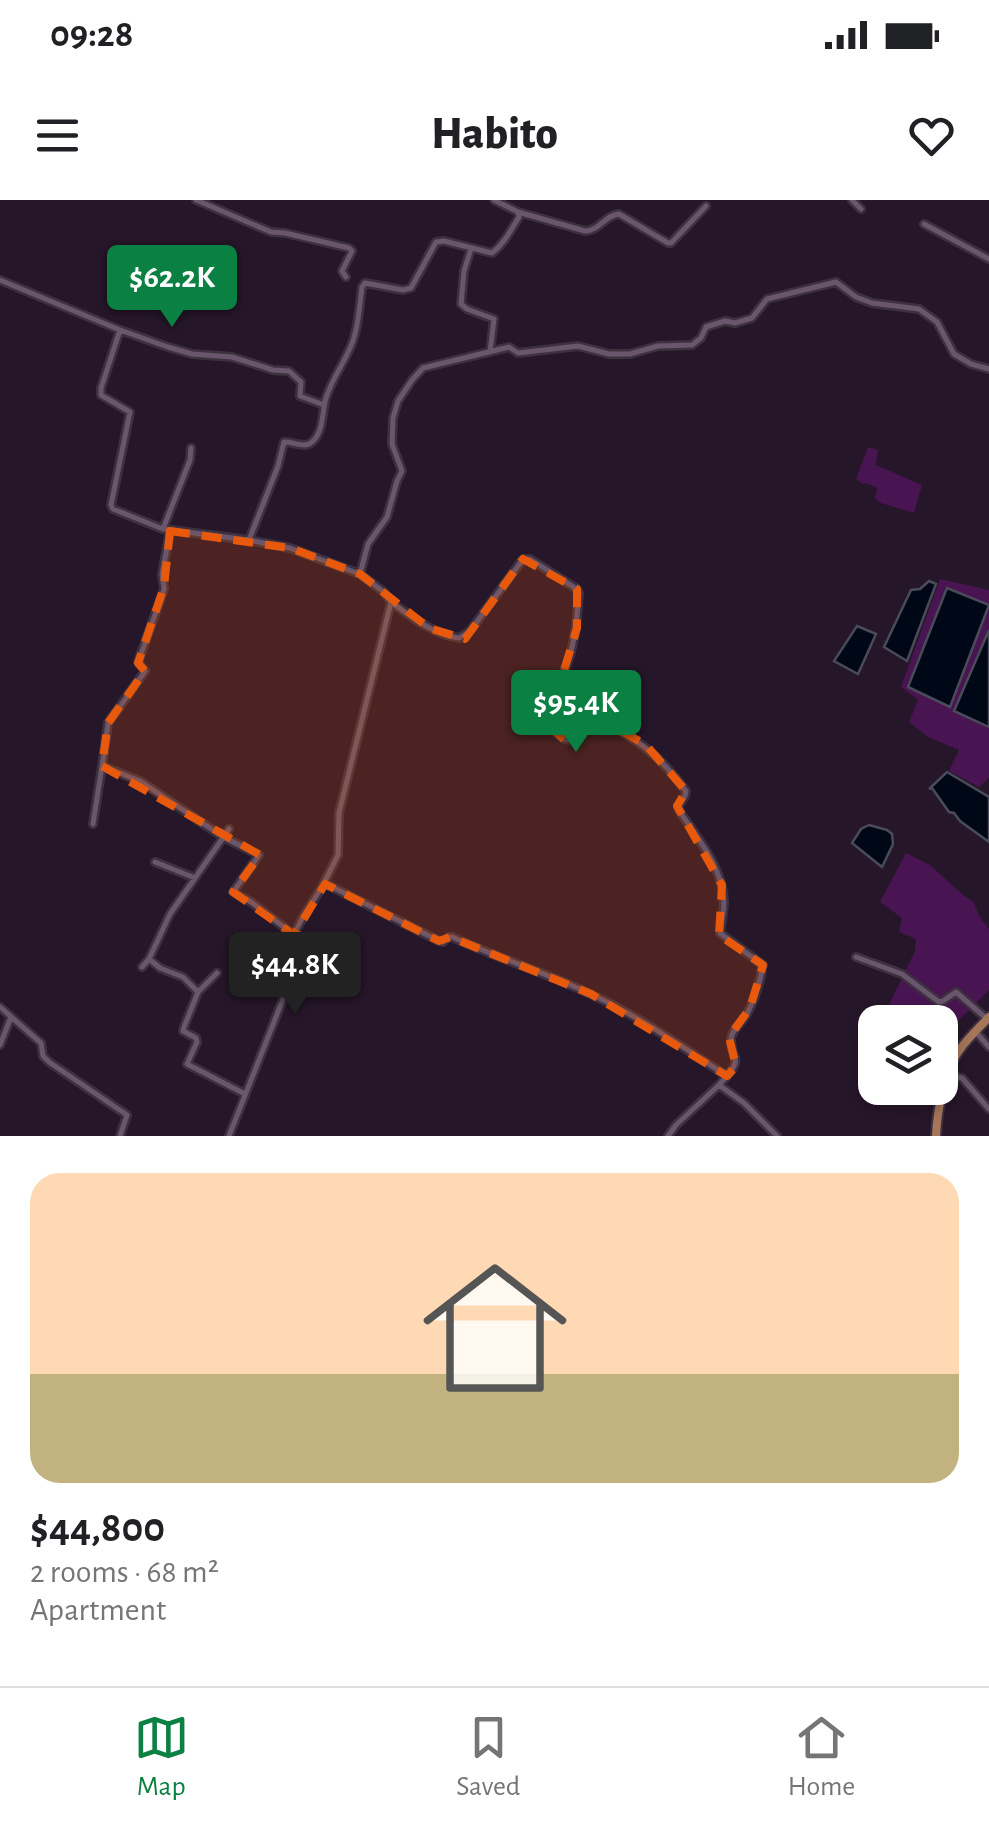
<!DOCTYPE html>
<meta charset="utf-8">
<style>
:root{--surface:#fff;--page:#f2f2f2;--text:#202124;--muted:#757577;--line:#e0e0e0;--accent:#0b8043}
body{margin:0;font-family:"Alegreya Sans",sans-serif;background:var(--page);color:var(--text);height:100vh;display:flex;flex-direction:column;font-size:38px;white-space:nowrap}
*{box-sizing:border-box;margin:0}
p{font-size:32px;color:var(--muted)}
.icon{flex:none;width:55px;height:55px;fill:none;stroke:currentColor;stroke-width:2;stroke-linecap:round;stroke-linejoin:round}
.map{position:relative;height:936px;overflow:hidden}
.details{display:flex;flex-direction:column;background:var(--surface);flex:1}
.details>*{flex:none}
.controls{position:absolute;left:858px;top:805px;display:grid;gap:20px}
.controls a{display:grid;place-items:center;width:100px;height:100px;border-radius:20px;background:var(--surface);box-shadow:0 5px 15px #0003;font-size:50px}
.price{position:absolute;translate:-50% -85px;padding:0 22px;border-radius:10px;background:var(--accent);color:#fff;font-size:32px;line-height:65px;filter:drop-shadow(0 2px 5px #0008)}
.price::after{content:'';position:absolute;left:50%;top:60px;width:30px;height:22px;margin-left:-15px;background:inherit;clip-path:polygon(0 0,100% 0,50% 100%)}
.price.current{background:#222;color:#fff}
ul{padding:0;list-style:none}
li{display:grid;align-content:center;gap:20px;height:530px;padding:0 30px}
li+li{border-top:2px solid var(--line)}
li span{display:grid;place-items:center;height:310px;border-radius:30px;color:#555}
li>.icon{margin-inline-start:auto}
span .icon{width:180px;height:180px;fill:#fffc;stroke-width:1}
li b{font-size:42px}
.status{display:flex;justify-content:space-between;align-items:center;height:70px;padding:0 50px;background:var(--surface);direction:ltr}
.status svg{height:28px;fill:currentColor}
header{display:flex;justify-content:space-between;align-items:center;height:130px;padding:0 30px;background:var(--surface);font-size:45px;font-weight:800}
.dock{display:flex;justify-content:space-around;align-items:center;height:140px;border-top:2px solid var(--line);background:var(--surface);font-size:28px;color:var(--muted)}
.dock a{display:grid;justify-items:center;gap:5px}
.dock .current{color:var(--accent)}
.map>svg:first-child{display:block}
</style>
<div class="status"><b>09:28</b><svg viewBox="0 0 49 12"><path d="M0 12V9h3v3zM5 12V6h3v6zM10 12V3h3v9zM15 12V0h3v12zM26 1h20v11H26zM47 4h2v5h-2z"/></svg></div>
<header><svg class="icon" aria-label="menu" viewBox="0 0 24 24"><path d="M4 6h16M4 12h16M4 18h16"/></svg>Habito<svg class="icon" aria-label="heart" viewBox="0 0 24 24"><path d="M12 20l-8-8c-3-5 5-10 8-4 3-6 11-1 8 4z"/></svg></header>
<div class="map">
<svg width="989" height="936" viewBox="0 0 989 936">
<rect width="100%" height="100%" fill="#261629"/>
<!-- green -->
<path fill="#481451" d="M868 247 878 250 876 265 922 285 914 313 881 303 875 298 877 288 866 283 862 284 856 279Z
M940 379 989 390V578L979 587 949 571 959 550 928 537 909 522 918 500 901 487Z
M906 653 930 665 964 696 974 702 979 716 989 729V790L957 822 941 805 922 822 909 820 888 807 915 751 916 739 899 732 902 718 880 702Z"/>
<!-- water -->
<path fill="#000716" stroke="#494b59" stroke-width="2.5" d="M929 381 936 384 907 461 884 447 911 390 920 389Z
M947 388 989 405 950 507 908 487Z
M857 426 876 434 858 474 834 461Z
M989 430V527L954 511Z
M947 572 989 597V642L960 621 954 613 949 612 932 588 929 589Z
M869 625 887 630 892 634 893 644 882 667 852 643 861 629Z"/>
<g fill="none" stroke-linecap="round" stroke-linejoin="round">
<defs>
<path id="minor" d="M196 0 271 32 285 33 349 48 352 51 342 71 346 77
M852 0 861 9
M518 12 585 31C599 31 605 15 619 14L668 43H671L706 6
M924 24 989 59
M471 49 464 71 461 104 467 109 494 119 490 152
M0 80 120 130 168 147 192 154 232 157 273 170 289 171 301 182 300 196 324 205
M120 130 101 188V195L130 212 111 305 113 309 163 329 249 340
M163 329 190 260 191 248
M360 374 290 348 249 340 278 266 284 242C292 241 305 249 312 242 324 232 322 211 326 198 333 175 350 156 355 134 359 119 360 102 362 87L365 83 403 90 411 88 436 42 444 41 492 53C504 44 511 30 519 17L518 12 494 0
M391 402C412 417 433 434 459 438L470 431 523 359H530L577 389 579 393C577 421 575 448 563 474 556 489 538 497 536 514L564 539 568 540 587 514 593 515C636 540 656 550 686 591L685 596 678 606 679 610C697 638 723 667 724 702 724 712 721 723 720 733L763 765C761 779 755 799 748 812 744 820 732 829 731 839 730 858 744 857 727 876
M102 566 108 523 145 471 138 462 164 389 162 374 170 331
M93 624 102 566 140 581 223 637 259 655 233 692 251 702 294 735
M155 662 195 678
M856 757 902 774 939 802 943 801 956 792 987 819
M149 759 170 714 229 629
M142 767 149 759 160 768 183 777 198 792
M217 773 198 792 184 827 183 831 196 838 197 842 187 864 245 894
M0 807 41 843 43 856 49 862 127 915 120 936
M976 832 989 847
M0 845 11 817
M949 875 962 878 989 909
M229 936 285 794 292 770 294 735 303 717 324 684
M668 936 676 925 719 885
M777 936 744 903 719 885 727 876C682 847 637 815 588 793 544 772 497 758 452 737H449L443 742 439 741 324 683 338 655 339 613 391 402 384 392 360 374 368 344 387 317 397 281 402 271 392 244 393 218 398 201 412 180 423 168 509 147 518 153 578 146 609 154H630L658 146 692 145 701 138 706 127 725 121 735 123 752 118 767 99 836 82 856 97 872 103 919 109 937 122 954 154 971 164 989 169"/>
<path id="major" d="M936 936C937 911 945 868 961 848 969 837 980 827 989 817"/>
</defs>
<!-- minor casing -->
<use href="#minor" stroke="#3d313f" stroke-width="10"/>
<!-- major casing -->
<use href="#major" stroke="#3d313f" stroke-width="12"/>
<!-- minor -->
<use href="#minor" stroke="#69566c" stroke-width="5"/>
<!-- major -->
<use href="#major" stroke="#a7765a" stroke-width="8"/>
</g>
<!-- marked area -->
<path fill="#e8590c" fill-opacity="0.2" stroke="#e8590c" stroke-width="8" stroke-dasharray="20 12" stroke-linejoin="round" d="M170 331 290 348 360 374 429 428 465 439 523 359 577 389V428L562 477 532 511 568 543 593 515 646 545 686 591 677 606 722 685 719 735 763 765 750 808 729 837 736 866 727 876 591 794 450 737 439 741 325 684 294 735 233 692 260 655 102 566 108 523 145 471 138 463 164 387Z"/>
</svg>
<div class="controls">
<a><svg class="icon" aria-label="layers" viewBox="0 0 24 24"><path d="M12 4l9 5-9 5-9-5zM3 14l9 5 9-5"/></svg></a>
</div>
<b class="price" style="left:172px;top:130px">$62.2K</b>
<b class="price" style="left:576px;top:555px">$95.4K</b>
<b class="price current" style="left:295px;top:817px">$44.8K</b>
</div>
<section class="details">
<ul>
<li><span style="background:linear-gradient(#ffd9b3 65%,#c2b280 0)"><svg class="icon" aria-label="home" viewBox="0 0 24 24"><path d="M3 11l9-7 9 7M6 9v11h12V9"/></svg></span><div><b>$44,800</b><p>2 rooms · 68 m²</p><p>Apartment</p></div></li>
</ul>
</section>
<nav class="dock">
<a class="current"><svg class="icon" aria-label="map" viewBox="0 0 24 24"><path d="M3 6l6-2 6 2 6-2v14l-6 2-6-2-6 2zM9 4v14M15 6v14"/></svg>Map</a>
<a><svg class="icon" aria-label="saved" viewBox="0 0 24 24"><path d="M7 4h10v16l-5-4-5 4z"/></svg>Saved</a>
<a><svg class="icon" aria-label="home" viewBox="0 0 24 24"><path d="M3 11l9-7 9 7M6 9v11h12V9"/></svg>Home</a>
</nav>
